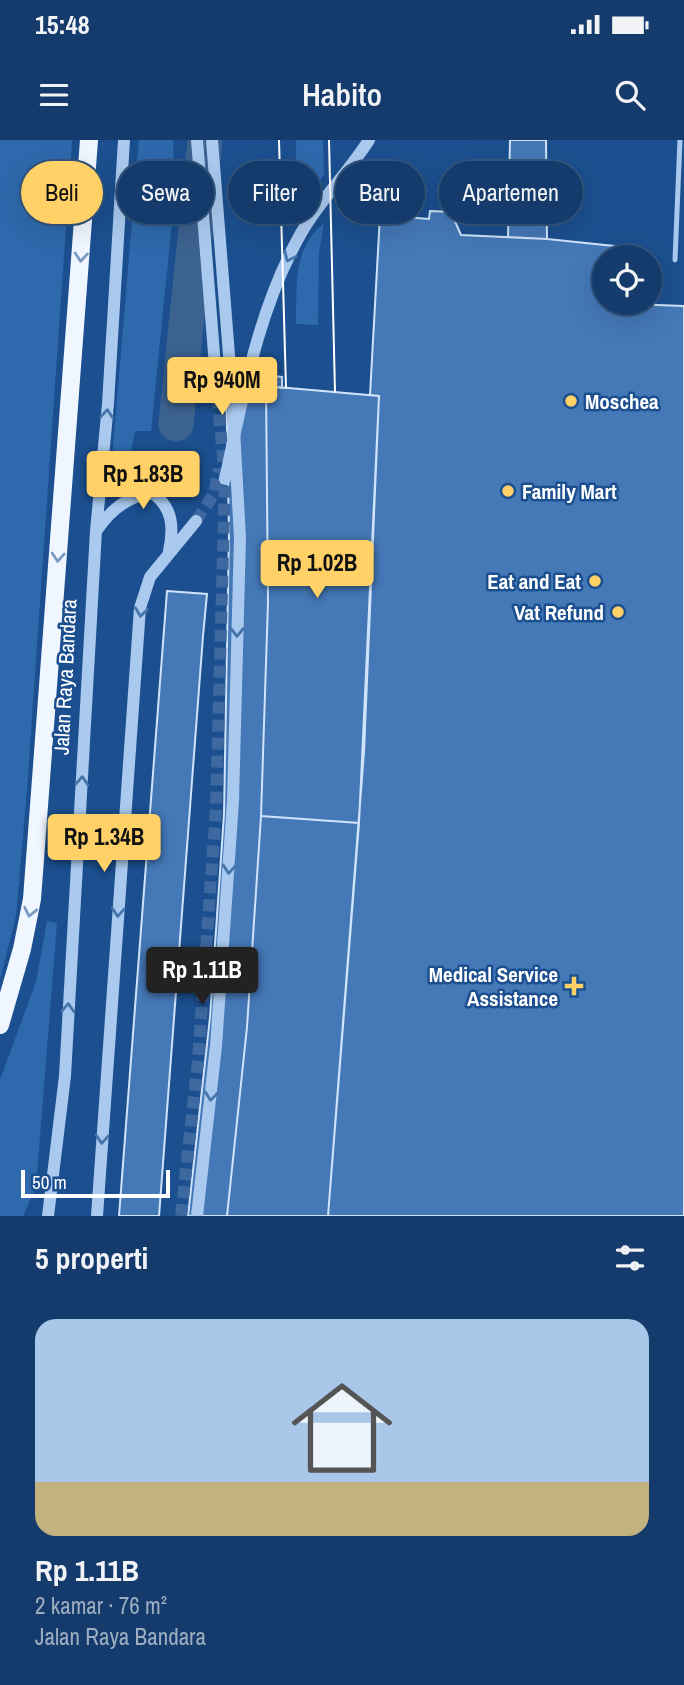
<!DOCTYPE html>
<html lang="id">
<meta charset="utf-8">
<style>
:root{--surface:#143b6b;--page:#1d4271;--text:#f1f3f6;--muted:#9dadc1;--line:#33557e;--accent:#ffd166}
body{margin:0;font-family:"Archivo Narrow",sans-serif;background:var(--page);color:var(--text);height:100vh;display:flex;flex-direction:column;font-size:26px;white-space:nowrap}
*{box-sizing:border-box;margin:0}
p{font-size:23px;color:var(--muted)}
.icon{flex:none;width:38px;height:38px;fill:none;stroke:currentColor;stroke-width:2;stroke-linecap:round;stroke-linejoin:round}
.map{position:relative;height:1076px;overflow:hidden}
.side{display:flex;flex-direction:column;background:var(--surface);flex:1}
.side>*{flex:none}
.hud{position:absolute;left:21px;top:21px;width:642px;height:63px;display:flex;gap:14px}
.buttons{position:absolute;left:592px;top:105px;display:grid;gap:14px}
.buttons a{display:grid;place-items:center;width:70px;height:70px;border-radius:50%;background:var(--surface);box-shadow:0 7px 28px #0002,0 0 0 2px var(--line);font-size:35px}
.scale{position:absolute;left:21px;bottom:18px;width:149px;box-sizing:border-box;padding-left:7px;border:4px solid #fff;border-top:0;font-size:19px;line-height:24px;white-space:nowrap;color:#fff;-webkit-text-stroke:5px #1b4f8f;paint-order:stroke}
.price{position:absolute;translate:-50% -60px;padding:0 16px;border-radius:7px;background:var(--accent);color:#111;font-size:23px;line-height:46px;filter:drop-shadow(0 2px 4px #0008)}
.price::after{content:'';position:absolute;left:50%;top:42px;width:21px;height:16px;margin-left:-10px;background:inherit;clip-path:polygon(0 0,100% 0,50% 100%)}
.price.active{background:#222;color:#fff}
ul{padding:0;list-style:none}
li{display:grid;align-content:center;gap:14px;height:371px;padding:0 35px}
li span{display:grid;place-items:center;height:217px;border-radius:21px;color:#555}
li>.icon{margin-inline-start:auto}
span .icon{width:126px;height:126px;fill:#fffc;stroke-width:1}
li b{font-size:30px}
h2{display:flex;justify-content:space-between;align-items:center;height:84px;padding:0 35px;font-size:30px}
.chip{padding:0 24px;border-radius:32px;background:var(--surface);box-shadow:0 7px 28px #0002,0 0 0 2px var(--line);font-size:24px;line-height:63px}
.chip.active{background:var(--accent);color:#111}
.status{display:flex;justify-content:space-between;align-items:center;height:49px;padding:0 35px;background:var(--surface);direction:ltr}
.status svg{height:19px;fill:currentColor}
header{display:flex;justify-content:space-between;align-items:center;height:91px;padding:0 35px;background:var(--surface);font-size:32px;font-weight:600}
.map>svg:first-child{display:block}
</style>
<div class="status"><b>15:48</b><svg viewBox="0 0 49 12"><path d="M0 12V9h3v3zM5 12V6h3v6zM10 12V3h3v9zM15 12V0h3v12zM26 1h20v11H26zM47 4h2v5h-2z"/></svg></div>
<header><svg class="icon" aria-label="menu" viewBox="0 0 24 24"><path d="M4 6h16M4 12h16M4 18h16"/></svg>Habito<svg class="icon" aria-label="search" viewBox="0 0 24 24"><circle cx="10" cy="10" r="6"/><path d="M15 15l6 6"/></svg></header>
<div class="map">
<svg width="684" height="1076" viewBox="0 0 684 1076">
<rect width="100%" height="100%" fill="#1b4f8f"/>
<!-- green -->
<path fill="#2e69ad" d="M0 0H72L27 650 16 776 0 840Z
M139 0H173L175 53 151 291H135L127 336 110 341Z
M296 0H323L324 35 296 73Z
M324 83 319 112 318 185 296 184C297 146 292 109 324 83Z
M47 781 57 783 36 1047 23 1076H0V940L36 842Z"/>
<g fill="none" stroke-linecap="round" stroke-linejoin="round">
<!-- river -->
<path stroke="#3c6290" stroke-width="35" d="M176 284 205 0"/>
</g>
<!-- building -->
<path fill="#4478b7" stroke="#cfe3fa" stroke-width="2" d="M510 0H546L547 99 508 97Z
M430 71 451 72 461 95 547 99 643 109 642 117H604V163L684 166V1076H328L364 612 379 256 370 255 380 75 429 79Z
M234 232 282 237V248L266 246 268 462 261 676 247 887 227 1076H188L210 877 224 674 229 391 226 242Z
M266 246 379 256 359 683 261 676 268 462Z
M167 451 207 454 203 496 159 1076H119Z
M261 676 359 683 328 1076H227L247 887Z"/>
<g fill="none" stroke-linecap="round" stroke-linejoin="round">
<!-- tertiary-tunnel -->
<path stroke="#3d69a0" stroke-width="12" stroke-dasharray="12 6" stroke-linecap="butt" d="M196 381 214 354 219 329
M181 1076 198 920 216 669 225 339 217 251"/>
<!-- service -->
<path stroke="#a9c9ee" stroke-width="5" d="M675 120 680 0"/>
<!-- tertiary -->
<path stroke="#a9c9ee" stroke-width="12" d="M197 0 217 251
M212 0 232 253
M225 339C243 256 258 170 300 95 319 61 348 33 369 0
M97 390C111 369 128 356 152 353 173 367 174 388 169 411
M48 1076 65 936 96 391 108 264 124 0
M97 1076 140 468 150 437 196 381
M197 1076 216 906 233 661"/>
<!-- primary -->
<path stroke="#f0f6ff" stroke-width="18" d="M0 885 22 809 32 759 89 0"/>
<!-- tram -->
<path stroke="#fff" stroke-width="2" d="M279 0 286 248
M329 0 335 252"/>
<!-- tertiary-bridge -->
<path stroke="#a9c9ee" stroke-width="12" d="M232 253 240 398 233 661"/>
</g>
<!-- one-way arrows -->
<defs><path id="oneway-chevron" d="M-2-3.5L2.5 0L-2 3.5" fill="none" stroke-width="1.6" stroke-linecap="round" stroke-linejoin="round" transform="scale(1.75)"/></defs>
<g stroke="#7b9ac1">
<use href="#oneway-chevron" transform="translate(81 117) rotate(94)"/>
<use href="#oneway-chevron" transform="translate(58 417) rotate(94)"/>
<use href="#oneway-chevron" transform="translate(30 772) rotate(102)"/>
</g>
<g stroke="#4674ac">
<use href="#oneway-chevron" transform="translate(289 117) rotate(115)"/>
<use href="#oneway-chevron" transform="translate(107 274) rotate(-85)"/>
<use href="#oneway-chevron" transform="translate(141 472) rotate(98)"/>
<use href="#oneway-chevron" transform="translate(237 492) rotate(91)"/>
<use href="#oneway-chevron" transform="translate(82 641) rotate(-87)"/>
<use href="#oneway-chevron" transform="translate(229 729) rotate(94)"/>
<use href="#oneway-chevron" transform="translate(118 772) rotate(94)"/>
<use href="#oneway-chevron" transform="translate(68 868) rotate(-87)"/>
<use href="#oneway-chevron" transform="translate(211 956) rotate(96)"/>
<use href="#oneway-chevron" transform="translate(102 999) rotate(94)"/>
</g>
<!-- markers -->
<g fill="#ffd166" stroke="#1b4f8f" stroke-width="2.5">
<circle cx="571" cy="261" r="7"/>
<circle cx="508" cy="351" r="7"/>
<circle cx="595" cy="441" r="7"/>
<circle cx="618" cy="472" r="7"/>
<path d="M570.5 835.5h7v7h7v7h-7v7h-7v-7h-7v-7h7z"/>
</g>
<g text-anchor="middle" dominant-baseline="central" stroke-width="5" stroke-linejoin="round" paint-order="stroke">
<!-- poi labels -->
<g font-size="21" font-weight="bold" fill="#fff" stroke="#1b4f8f" text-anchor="end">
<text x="585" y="261" text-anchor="start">Moschea</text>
<text x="522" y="351" text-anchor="start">Family Mart</text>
<text x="581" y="441">Eat and Eat</text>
<text x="604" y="472">Vat Refund</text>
<text x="558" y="834">Medical Service<tspan x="558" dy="24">Assistance</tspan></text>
</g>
<!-- street labels -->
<g font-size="21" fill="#fff" stroke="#1b4f8f">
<text transform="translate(65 537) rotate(-87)">Jalan Raya Bandara</text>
</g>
</g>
</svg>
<div class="buttons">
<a><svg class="icon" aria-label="locate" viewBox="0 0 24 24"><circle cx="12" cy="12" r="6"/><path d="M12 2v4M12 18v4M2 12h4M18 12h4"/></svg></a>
</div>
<div class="scale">50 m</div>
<b class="price" style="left:222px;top:277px">Rp 940M</b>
<b class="price" style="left:143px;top:371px">Rp 1.83B</b>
<b class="price" style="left:317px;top:460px">Rp 1.02B</b>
<b class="price" style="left:104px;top:734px">Rp 1.34B</b>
<b class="price active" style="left:202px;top:867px">Rp 1.11B</b>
<div class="hud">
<a class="chip active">Beli</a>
<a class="chip">Sewa</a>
<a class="chip">Filter</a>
<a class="chip">Baru</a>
<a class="chip">Apartemen</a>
</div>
</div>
<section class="side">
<h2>5 properti<svg class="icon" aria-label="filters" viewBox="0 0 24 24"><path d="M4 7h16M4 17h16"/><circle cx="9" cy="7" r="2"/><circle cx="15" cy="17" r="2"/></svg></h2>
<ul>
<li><span style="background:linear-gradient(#a9c7e8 75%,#c2b280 0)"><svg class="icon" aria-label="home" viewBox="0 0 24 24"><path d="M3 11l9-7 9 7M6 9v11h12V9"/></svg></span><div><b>Rp 1.11B</b><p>2 kamar · 76 m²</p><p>Jalan Raya Bandara</p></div></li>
</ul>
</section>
